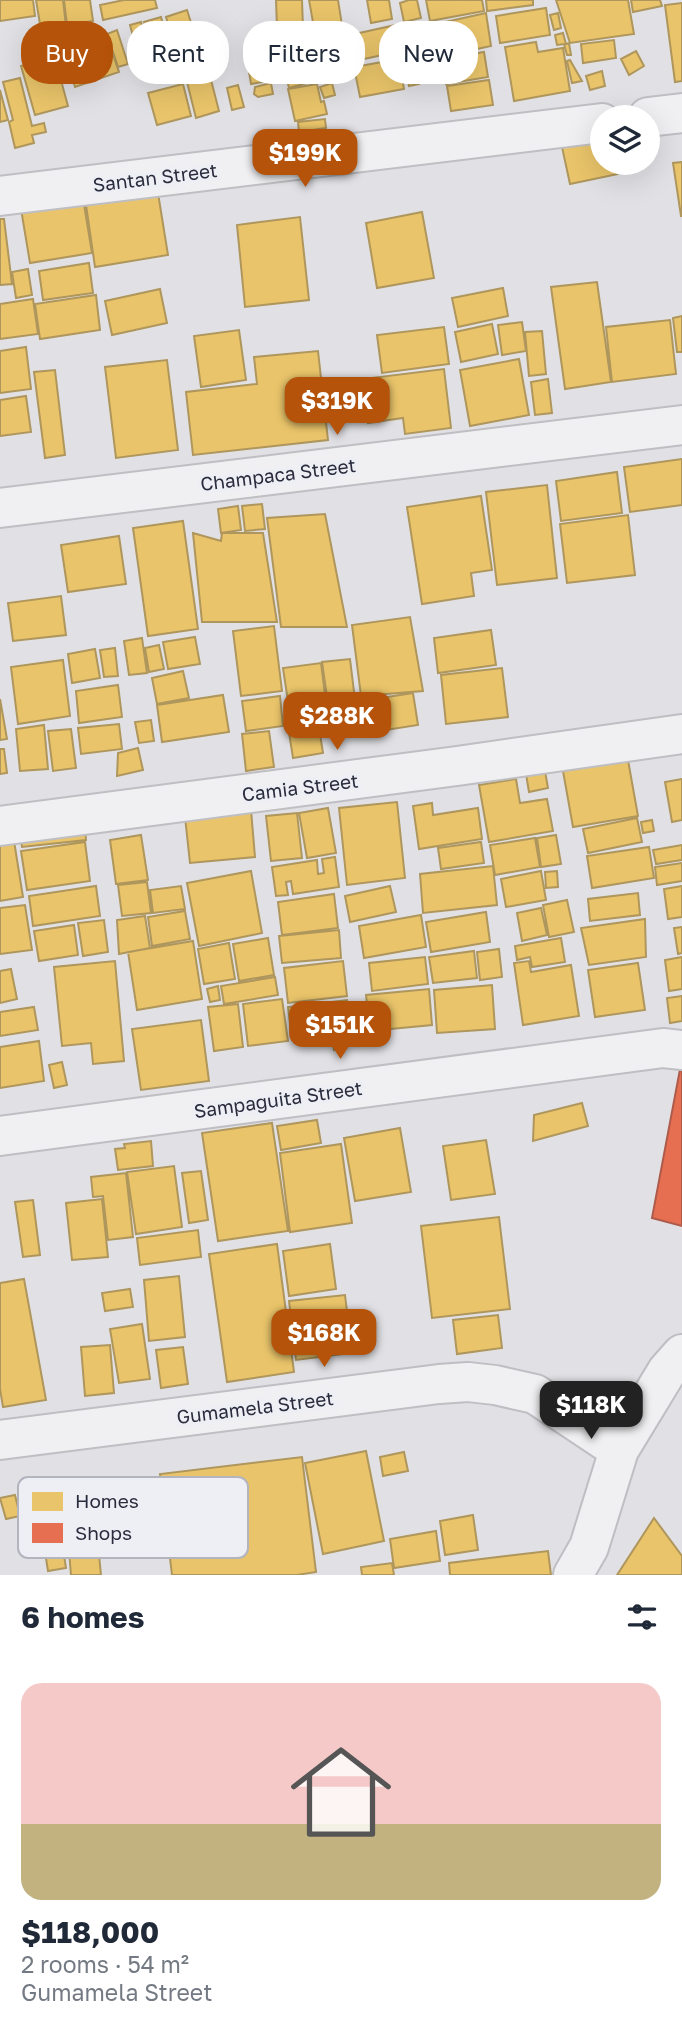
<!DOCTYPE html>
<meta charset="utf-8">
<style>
:root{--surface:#fff;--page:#f2f2f3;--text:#1f2937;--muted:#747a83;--line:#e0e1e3;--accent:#b45309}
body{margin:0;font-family:"Golos Text",sans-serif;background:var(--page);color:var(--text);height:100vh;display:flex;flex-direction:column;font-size:26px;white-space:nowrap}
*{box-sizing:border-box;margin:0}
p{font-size:23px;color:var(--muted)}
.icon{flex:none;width:38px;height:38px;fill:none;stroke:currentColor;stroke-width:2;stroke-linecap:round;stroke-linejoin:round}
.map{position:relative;height:1575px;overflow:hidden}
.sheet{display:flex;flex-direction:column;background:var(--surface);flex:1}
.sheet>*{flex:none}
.top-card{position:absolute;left:21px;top:21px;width:640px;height:63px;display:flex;gap:14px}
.fabs{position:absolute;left:590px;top:105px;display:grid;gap:14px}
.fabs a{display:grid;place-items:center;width:70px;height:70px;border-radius:50%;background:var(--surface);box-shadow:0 7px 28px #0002;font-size:35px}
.price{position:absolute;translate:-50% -60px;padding:0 16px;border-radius:14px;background:var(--accent);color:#fff;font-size:23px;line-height:46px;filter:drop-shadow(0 2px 4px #0008)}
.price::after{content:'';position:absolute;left:50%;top:42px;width:21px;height:16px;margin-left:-10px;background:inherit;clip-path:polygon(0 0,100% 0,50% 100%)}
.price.selected{background:#222;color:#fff}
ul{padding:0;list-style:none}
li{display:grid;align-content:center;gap:14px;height:371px;padding:0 21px}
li+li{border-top:2px solid var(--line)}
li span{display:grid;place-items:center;height:217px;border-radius:21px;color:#555}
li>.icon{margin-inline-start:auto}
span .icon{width:126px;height:126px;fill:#fffc;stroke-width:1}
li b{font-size:30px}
h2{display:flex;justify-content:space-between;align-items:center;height:84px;padding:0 21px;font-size:30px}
.tag{padding:0 24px;border-radius:28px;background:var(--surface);box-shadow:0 7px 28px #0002;font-size:24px;line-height:63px}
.tag.selected{background:var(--accent);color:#fff}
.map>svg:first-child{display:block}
</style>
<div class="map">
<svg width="682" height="1575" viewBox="0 0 682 1575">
<rect width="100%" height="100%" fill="#e1e1e5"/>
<!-- homes -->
<path fill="#e9c46a" stroke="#af965c" stroke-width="2" d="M0 0H33L35 16 0 21Z
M36 0H63L66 26 41 30Z
M64 0H90L93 21 67 25Z
M124 0H155L157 8 103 20 100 5Z
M276 0H302L303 28H277Z
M309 0H338L345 44 318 50Z
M367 0H389L392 19 371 23Z
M409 0H417L421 18 404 22 400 3Z
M426 0H482L484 11 430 21Z
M486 0H533V5L487 11Z
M556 0H628L634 34 570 43Z
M631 0H660L662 6 633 12Z
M682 3V81L675 82 665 5Z
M546 8 550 35 500 43 496 16Z
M187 10 200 51 178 57 166 17Z
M486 13 491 46 440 57 436 24Z
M558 13 561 28 554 30 550 15Z
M161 17 172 58 141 67 130 25 141 22 151 59 154 58 144 22Z
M419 23 420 33 412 35 409 25Z
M400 24 405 50 355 61 350 35Z
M117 30 128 64 118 67 107 34Z
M105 31 119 72 75 87 64 52 89 44 87 37Z
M300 32 309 59 289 66 280 38Z
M563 33 566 44 569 43 571 55H567L564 44 557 45 555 35Z
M614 40 616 58 583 63 581 44Z
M536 42 538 52 563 48 570 91 514 101 505 47Z
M636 51 644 66 629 75 621 59Z
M346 52 350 74 317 80 313 58Z
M484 52 488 77 446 84 442 59Z
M48 58H57L64 64 63 70 59 73 68 106 35 115 21 66Z
M406 58 407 62 414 60 419 84 409 86 403 59Z
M399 59 404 89 360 97 354 67Z
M570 60 582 81 572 83 567 61Z
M310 65 314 81 289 88 285 72Z
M272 68 274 80 251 84 249 72Z
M602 71 605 86 590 90 586 76Z
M210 76 219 111 196 118 187 82Z
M20 78 32 126 44 123 46 132 32 135 34 143 15 148 9 122 13 120 3 82Z
M489 80 493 105 451 111 447 86Z
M271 83 273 94 258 97 254 94 255 87Z
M332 83 335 95 324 98 320 87Z
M183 84 191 116 157 125 148 93Z
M317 84 321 102 324 101 327 114 295 121 288 89Z
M238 85 244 107 232 110 227 88Z
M0 90 8 120 0 122Z
M325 119 326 128 299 132 298 122Z
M602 138V163H616L618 174 570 184 562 147Z
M682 162V216H681L673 163Z
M82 192 92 253 30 263 20 203Z
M158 193 168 255 95 267 86 205Z
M422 212 434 278 377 288 366 223Z
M300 217 309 300 245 307 237 225Z
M0 219H4L12 284 0 285Z
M89 263 93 293 43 300 39 271Z
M28 269 32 295 16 298 12 272Z
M597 282 611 382 565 389 551 287Z
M503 288 508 316 458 327 452 298Z
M160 289 167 323 112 335 105 301Z
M96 295 100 330 40 339 35 304Z
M33 299 38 334 0 339V304Z
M682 316V352H677L673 318Z
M670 320 676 374 612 382 606 327Z
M522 322 526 351 502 355 498 325Z
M492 324 498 354 461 362 455 332Z
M444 327 449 364 382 373 377 335Z
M239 330 246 380 201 387 194 336Z
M542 331 546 374 529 376 525 332Z
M26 347 31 389 0 393V351Z
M318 351 328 440 193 455 186 392 257 384 254 357Z
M519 359 529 415 470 426 460 370Z
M167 360 178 450 116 458 105 367Z
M444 369 451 428 405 434 403 418 368 423 363 379Z
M55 370 65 455 45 458 34 372Z
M548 379 552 413 535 415 531 382Z
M26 396 31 432 0 436V400Z
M682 459V505L630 512 624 467Z
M617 472 622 513 561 521 556 481Z
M547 485 557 578 497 585 486 492Z
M481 496 492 570 471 573 474 596 422 604 407 507Z
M262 504 265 529 245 531 242 506Z
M238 506 241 530 221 533 218 509Z
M325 514 347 627H281L267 518Z
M628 515 635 575 567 583 560 524Z
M183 521 198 629 148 636 133 528Z
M193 533 221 541 222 533H263L277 622H202Z
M119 536 126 584 68 592 61 545Z
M61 596 66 635 13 641 8 603Z
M410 617 423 691 361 696 352 625Z
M274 626 282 691 241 696 233 631Z
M491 630 496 665 438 673 434 638Z
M195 637 200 664 168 669 163 642Z
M142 638 147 673 129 675 124 641Z
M159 645 164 669 149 672 145 648Z
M115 648 118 676 104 677 100 650Z
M95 649 100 678 72 683 68 654Z
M350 659 356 708 329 711 322 662Z
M63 660 70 716 18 724 11 667Z
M321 663 327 711 290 715 283 668Z
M502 668 508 717 446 724 441 675Z
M183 671 189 698 157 704 152 678Z
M118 685 122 717 79 723 76 691Z
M413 693 418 725 366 733 362 701Z
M223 695 229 732 162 742 157 705Z
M280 696 283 726 246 731 242 701Z
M0 699 7 739 0 740Z
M317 715 323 753 293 758 287 720Z
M151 720 154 741 139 743 135 722Z
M119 724 122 749 81 754 78 728Z
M44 725 48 769 20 771 16 729Z
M71 729 76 768 53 771 48 731Z
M269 731 274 767 246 771 242 734Z
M138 748 143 770 117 776 118 753Z
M0 749H4L7 773 0 774Z
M628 760 638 816 573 827 563 771Z
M545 771 548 788 529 792 526 774Z
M516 779 520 803 547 799 553 831 489 842 479 785Z
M682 779V820L672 822 665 782Z
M397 802 405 878 347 885 339 808Z
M432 803 433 815 478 808 482 839 419 849 413 806Z
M328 808 336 853 307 858 299 813Z
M251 810 255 857 190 863 185 817Z
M297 813 302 858 271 861 266 816Z
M637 818 642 842 588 853 583 829Z
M652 820 654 831 643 833 641 822Z
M85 827 86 840 22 847 20 834Z
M141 835 148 880 116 884 110 840Z
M556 835 561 864 541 867 537 838Z
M535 838 540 867 495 875 490 845Z
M14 841 23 897 0 901V844Z
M85 842 90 881 27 890 21 851Z
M481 842 484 863 441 869 438 848Z
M682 845V860L656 864 653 850Z
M649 847 654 878 592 888 587 856Z
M335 857 339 887 293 894 291 881 286 882 288 895 276 896 272 867 317 860 318 874 324 873 322 859Z
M682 863V881L657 885 655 867Z
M493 866 497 905 423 913 420 874Z
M251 871 262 933 199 946 187 883Z
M541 871 546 900 506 907 501 879Z
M557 871 558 887 546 888 545 872Z
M147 882 151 913 122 916 118 885Z
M96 886 100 916 33 926 29 896Z
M181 886 185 909 153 913 150 890Z
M390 886 396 912 350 922 345 896Z
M682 886V917L668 919 664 889Z
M638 893 640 915 590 921 588 899Z
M334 894 338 928 282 935 278 902Z
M567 900 574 932 549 937 543 905Z
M25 905 32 950 0 954V908Z
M541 908 547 935 522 941 517 913Z
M185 911 190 939 152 946 148 917Z
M486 912 490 942 431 952 426 922Z
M421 915 426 947 364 958 359 926Z
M145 916 150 948 119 954 117 920Z
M645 919 646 957 589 965 581 928Z
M104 920 108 952 83 956 78 923Z
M74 925 78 955 39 961 34 931Z
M682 927V953L678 954 674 928Z
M339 930 341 958 282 963 279 936Z
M268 938 274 975 239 981 233 944Z
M561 938 565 962 532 967 530 957 517 960 515 946Z
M193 941 202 999 137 1010 128 952Z
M229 943 235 979 204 984 198 949Z
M499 949 502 977 480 980 477 952Z
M474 951 477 978 433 983 429 957Z
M425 957 428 984 372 991 369 963Z
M682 957V989L669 991 665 960Z
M115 961 124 1061 93 1064 91 1043 62 1046 54 967Z
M343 961 347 996 288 1003 284 968Z
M529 961 531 972 571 965 579 1016 523 1025 514 963Z
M638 963 645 1010 595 1017 588 970Z
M11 969 17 999 0 1003V971Z
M275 977 278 995 224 1004 221 986Z
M492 985 495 1029 437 1033 434 990Z
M218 986 220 1000 210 1002 207 989Z
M429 989 432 1025 370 1031 366 995Z
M682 996V1021L670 1023 667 998Z
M282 999 288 1041 248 1046 243 1004Z
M347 1000 351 1033 292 1040 288 1007Z
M238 1004 243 1047 214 1051 208 1007Z
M34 1007 38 1030 0 1036V1012Z
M201 1020 209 1081 141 1090 132 1029Z
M344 1037 346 1047 334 1050 332 1039Z
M39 1041 44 1081 0 1088V1047Z
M62 1062 67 1085 54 1088 49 1065Z
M582 1103 588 1126 533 1141 534 1115Z
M317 1120 321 1143 281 1150 277 1126Z
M272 1123 288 1231 218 1241 202 1133Z
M400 1128 411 1192 355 1201 344 1138Z
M486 1140 495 1194 451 1200 443 1146Z
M151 1141 153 1166 118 1170 115 1149 125 1148 124 1144Z
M341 1144 352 1223 290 1232 280 1153Z
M174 1166 182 1227 136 1234 127 1172Z
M201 1171 208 1220 189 1223 182 1173Z
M126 1173 133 1237 108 1240 103 1196 93 1197 91 1177Z
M102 1199 108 1257 72 1260 66 1203Z
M33 1200 40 1255 23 1257 15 1202Z
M499 1217 510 1309 432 1318 421 1226Z
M198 1230 201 1257 140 1265 137 1238Z
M277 1244 294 1372 227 1382 209 1254Z
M330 1244 336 1289 289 1296 283 1251Z
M179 1276 185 1337 149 1341 144 1280Z
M24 1279 46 1400 3 1407 0 1389V1283Z
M130 1289 133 1307 105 1311 102 1293Z
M345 1295 352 1353 296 1360 289 1301Z
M498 1315 502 1348 457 1354 453 1320Z
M142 1324 150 1379 119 1383 110 1329Z
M110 1345 114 1393 85 1396 81 1347Z
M183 1347 188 1384 161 1388 156 1350Z
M366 1451 384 1541 323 1554 305 1463Z
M404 1452 408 1471 383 1476 380 1457Z
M302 1457 316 1572 297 1575H172L160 1474Z
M15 1495 20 1516 6 1519 0 1498Z
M56 1504 66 1568 48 1571 45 1552 32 1554 26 1509Z
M473 1515 478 1550 445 1555 440 1521Z
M654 1518 682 1556V1575H617Z
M96 1525 101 1575H71L67 1527Z
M436 1531 440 1561 394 1568 390 1539Z
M548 1551 551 1575H450L449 1563Z
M392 1563 394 1575H362L361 1567Z"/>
<!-- shops -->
<path fill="#e76f51" stroke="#ae5b4b" stroke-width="2" d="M681 1064H682V1226L652 1218Z"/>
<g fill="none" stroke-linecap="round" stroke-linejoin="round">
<defs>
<path id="minor" d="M648 117 682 113
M0 196 602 123
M0 508 682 425
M0 826 457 766 682 734
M0 1136 663 1048 682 1050
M0 1440 439 1384 468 1382 495 1385 535 1394 619 1450
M573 1575 589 1547 619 1450 667 1371 682 1354"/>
</defs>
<!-- minor casing -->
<use href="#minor" stroke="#bfbfc3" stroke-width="42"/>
<!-- minor -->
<use href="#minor" stroke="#f0f0f2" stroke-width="38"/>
</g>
<g text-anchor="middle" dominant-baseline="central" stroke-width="7" stroke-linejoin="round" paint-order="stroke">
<!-- street labels -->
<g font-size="19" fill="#292c3d" stroke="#eeeff5">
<text transform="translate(155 177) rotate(-7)">Santan Street</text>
<text transform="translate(278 474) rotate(-7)">Champaca Street</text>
<text transform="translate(300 787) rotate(-7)">Camia Street</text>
<text transform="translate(278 1099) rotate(-8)">Sampaguita Street</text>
<text transform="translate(255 1407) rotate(-7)">Gumamela Street</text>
</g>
</g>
<!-- legend -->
<rect x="18" y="1477" width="230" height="81" rx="10" fill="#eeeff5" stroke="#b3b4be" stroke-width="2"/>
<rect x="32" y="1492" width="31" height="19" fill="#e9c46a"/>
<rect x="32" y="1523" width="31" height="20" fill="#e76f51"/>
<g font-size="19" fill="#292c3d">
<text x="75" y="1508">Homes</text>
<text x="75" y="1540">Shops</text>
</g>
</svg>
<div class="fabs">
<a><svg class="icon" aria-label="layers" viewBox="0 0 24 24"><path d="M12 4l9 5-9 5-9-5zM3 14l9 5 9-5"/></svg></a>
</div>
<b class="price" style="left:305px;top:189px">$199K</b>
<b class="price" style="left:337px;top:437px">$319K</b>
<b class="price" style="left:337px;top:752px">$288K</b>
<b class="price" style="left:340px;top:1061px">$151K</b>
<b class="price" style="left:324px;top:1369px">$168K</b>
<b class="price selected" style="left:591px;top:1441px">$118K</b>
<div class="top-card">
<a class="tag selected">Buy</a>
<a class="tag">Rent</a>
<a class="tag">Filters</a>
<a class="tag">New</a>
</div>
</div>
<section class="sheet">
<h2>6 homes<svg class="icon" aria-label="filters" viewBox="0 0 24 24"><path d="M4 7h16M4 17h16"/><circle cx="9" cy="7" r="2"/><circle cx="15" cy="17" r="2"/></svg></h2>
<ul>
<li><span style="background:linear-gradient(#f6c9c9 65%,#c2b280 0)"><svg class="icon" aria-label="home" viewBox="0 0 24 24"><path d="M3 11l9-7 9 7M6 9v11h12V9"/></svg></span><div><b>$118,000</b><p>2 rooms · 54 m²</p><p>Gumamela Street</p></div></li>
</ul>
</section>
